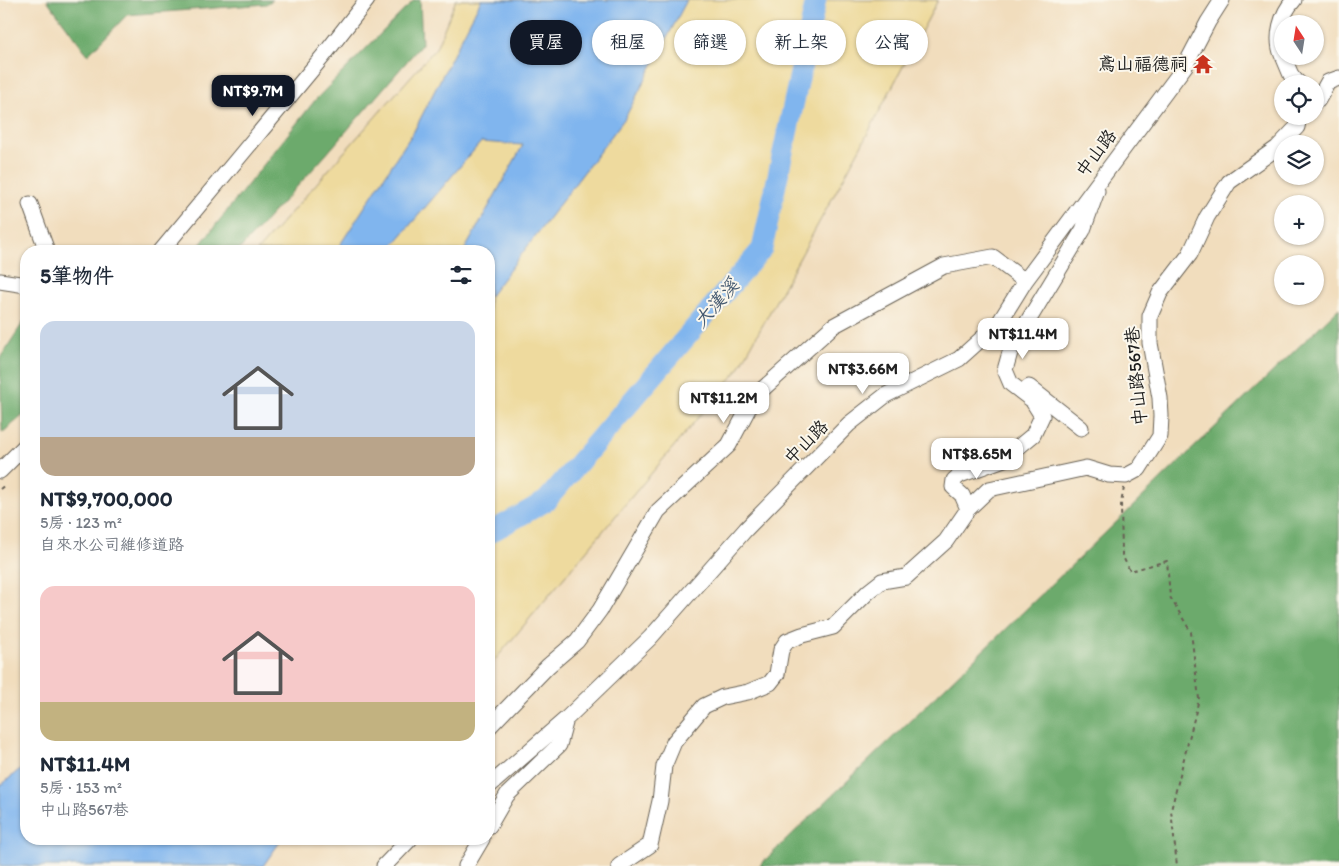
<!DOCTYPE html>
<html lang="zh-TW">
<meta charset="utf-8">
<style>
:root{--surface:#fff;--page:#f2f2f3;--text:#1f2937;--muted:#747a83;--accent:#111827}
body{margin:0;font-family:Itim,"LXGW WenKai TC",sans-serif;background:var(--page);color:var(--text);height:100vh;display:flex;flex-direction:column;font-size:19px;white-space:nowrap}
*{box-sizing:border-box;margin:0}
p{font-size:16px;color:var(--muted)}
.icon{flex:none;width:28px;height:28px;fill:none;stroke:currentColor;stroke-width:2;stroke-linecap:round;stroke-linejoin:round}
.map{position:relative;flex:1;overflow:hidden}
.panel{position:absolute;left:20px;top:245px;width:475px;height:600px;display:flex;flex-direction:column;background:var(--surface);border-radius:20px;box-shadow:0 1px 4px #0004}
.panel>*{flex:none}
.guide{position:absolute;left:510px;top:20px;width:475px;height:45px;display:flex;gap:10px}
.needle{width:32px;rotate:348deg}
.buttons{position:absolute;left:1274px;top:15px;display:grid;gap:10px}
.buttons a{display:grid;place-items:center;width:50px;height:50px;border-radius:50%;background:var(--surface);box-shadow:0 1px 4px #0004;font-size:25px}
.price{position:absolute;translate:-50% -42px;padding:0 11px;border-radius:10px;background:#fff;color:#222;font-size:16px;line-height:32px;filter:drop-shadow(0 1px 2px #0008)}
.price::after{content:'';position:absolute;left:50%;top:30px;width:15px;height:11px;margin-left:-8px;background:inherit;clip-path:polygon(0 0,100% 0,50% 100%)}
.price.selected{background:var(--accent);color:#fff}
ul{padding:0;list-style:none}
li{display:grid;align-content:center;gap:10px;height:265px;padding:0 20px}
li span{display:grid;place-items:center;height:155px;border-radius:15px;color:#555}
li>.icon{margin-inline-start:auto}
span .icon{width:90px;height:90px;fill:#fffc;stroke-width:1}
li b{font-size:21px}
h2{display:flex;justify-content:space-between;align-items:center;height:60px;padding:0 20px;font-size:21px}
.tag{padding:0 18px;border-radius:22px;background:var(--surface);box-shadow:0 1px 4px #0004;font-size:18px;line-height:45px}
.tag.selected{background:var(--accent);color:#fff}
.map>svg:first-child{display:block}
</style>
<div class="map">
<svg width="1339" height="866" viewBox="0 0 1339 866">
<rect width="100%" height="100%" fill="#fbf7ec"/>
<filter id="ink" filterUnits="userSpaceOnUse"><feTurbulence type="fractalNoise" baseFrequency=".02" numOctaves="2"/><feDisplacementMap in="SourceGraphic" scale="10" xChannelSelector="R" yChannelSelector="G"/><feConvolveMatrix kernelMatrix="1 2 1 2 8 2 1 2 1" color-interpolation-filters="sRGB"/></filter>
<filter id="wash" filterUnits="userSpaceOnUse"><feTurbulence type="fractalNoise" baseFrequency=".0096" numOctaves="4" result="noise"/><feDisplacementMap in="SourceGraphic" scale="20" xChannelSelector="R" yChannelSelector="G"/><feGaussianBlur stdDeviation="1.12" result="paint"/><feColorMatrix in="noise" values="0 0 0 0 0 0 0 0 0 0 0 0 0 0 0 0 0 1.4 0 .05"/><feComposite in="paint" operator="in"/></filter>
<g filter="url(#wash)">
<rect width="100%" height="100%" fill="#f1ddbd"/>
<!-- forest -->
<path fill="#6caa6c" stroke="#446344" d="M47 0H273L266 4 127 15 88 55Z
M414 0H420L422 44 324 157 238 251H195L316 99Z
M1339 308V866H759Z
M26 318V413L2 433 0 358Z"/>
<!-- sand -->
<path fill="#eeda9e" stroke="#857b5d" d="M456 0H938L860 148 738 370 489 667V251H257L436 48Z"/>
<!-- water -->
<path fill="#80b5ee" stroke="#4e6885" d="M481 0H687L625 118 489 297V251H464L523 145 481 142 388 251H336L414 131Z
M26 764V839H282L263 866H0V786Z"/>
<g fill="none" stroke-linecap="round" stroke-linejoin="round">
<!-- river -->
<path stroke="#80b5ee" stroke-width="21" d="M489 533 546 501 762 249 816 0"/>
</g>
</g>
<g filter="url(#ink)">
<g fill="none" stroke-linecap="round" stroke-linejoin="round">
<defs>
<path id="minor" d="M1282 55C1275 37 1281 14 1294 0
M1283 56 1291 75 1299 84
M1315 99 1318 100 1328 82 1339 78
M30 204 47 251
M161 251 324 55 367 0
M0 281 26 285
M1029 387 1081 428
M0 471 26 445
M968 509 962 495 953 487 954 480 960 475 1004 459 1033 435 1042 416 1032 400 1011 384 1005 370 1011 349 1083 230 1097 191
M489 727 548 666 577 641 600 610 658 511 729 445 755 396 833 326 944 266 993 257 1025 281
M489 786 566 719 650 638 746 529 849 424 886 395 959 359 999 323 1025 281 1185 66 1208 22 1222 0
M489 826 507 795 559 745 566 719
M384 866 410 839
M466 866 482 839
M619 866 650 845 660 801 664 766 674 742 704 706 723 697 748 692 770 683 777 674 781 650 787 641 802 635 833 627 868 592 882 581 906 577 946 541 968 509 989 489 1086 468 1109 475 1126 476 1139 469 1160 436 1161 416 1160 398 1150 343V316L1160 293 1190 254 1207 217 1229 182 1277 148 1297 127 1299 116"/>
</defs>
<!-- minor casing -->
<use href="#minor" stroke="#676054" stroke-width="17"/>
<!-- path -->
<path stroke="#676054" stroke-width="2" stroke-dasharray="4 4" stroke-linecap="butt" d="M1124 488 1121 503 1122 555 1130 571 1167 561 1170 597 1191 632 1199 699 1171 810 1177 866
M0 489 6 484"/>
<!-- minor -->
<use href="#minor" stroke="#fff" stroke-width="15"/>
</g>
</g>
<!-- icons -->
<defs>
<symbol id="temple-bare" viewBox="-9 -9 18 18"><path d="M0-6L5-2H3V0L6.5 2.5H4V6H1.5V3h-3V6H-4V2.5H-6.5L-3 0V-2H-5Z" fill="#c8321e" stroke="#fbf7ec" stroke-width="2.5" paint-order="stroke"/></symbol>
</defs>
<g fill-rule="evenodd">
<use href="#temple-bare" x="1189" y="50" width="28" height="28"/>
</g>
<g text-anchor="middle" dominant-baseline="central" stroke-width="4" stroke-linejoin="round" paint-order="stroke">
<!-- poi labels -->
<g font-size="18" fill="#1c1c1c" stroke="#fbf7ec" text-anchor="end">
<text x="1188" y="64">鳶山福德祠</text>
</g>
<!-- street labels -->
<g font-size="18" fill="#1c1c1c" stroke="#fbf7ec">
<text transform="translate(1096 153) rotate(-53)">中山路</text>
<text transform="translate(1136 376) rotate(-95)">中山路567巷</text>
<text transform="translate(806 442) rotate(-45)">中山路</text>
</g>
<!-- water labels -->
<g font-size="19" font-style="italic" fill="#445970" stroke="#fbf7ec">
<text transform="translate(716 303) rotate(-49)">大漢溪</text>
</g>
</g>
</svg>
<div class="buttons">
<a><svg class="needle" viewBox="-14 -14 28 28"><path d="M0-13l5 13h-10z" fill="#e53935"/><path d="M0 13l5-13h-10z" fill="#747a83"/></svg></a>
<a><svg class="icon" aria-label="locate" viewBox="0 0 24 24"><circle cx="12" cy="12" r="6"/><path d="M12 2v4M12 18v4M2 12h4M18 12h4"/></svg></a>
<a><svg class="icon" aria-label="layers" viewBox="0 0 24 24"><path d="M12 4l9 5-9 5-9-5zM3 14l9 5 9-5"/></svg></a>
<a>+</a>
<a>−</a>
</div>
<b class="price selected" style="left:253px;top:117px">NT$9.7M</b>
<b class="price" style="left:1023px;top:360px">NT$11.4M</b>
<b class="price" style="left:863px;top:395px">NT$3.66M</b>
<b class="price" style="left:724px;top:424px">NT$11.2M</b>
<b class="price" style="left:977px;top:480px">NT$8.65M</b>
<div class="guide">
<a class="tag selected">買屋</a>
<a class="tag">租屋</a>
<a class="tag">篩選</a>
<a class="tag">新上架</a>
<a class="tag">公寓</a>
</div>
<section class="panel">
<h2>5筆物件<svg class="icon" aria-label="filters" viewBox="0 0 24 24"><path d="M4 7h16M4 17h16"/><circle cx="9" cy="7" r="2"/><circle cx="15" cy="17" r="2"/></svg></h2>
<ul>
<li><span style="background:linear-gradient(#c9d6e8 75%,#b9a48a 0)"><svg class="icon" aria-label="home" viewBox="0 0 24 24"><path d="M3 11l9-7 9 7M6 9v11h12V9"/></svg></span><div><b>NT$9,700,000</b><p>5房 · 123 m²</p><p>自來水公司維修道路</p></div></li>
<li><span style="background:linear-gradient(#f6c9c9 75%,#c2b280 0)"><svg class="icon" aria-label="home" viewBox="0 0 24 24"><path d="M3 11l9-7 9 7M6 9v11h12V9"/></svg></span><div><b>NT$11.4M</b><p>5房 · 153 m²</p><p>中山路567巷</p></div></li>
</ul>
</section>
</div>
